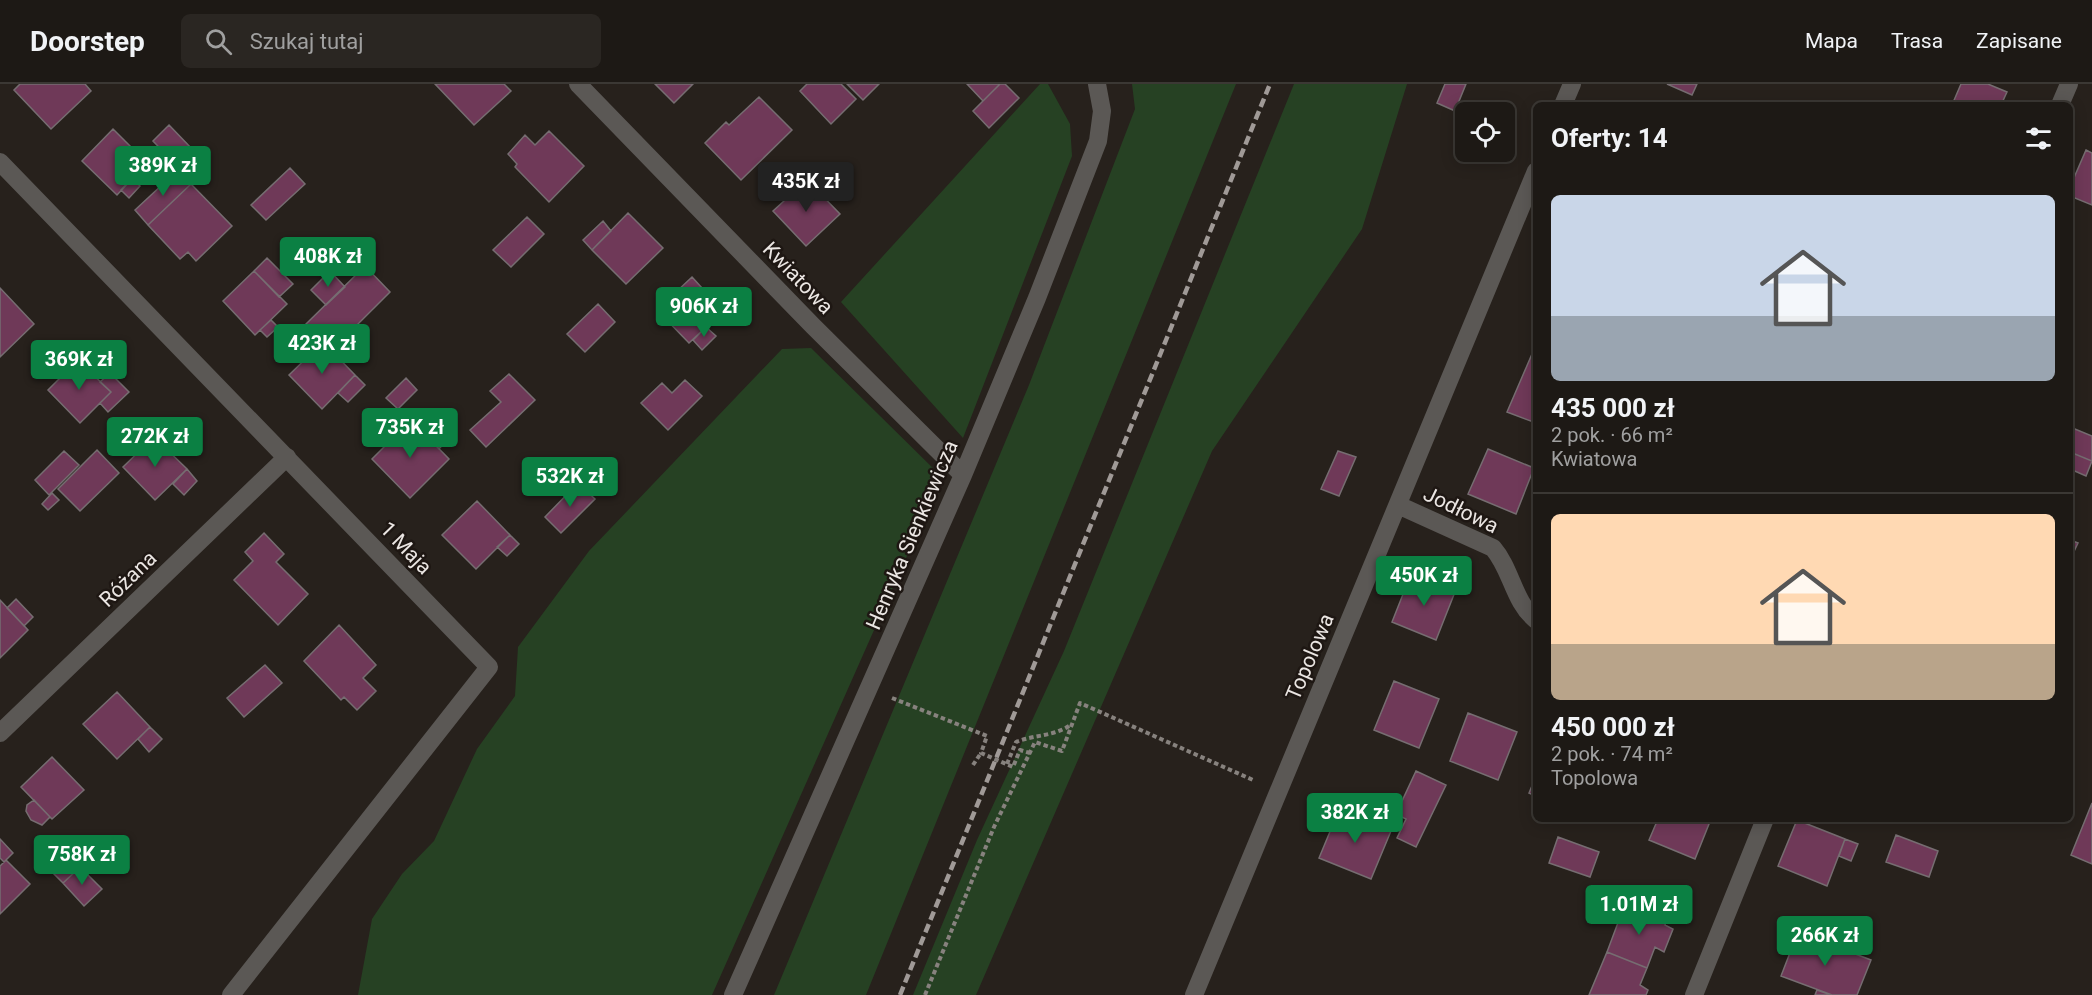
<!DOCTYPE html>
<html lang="pl">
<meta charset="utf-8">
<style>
:root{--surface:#1d1915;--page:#2a2622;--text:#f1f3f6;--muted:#a0a0a0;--line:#3b3834;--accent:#0b8043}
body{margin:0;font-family:Roboto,sans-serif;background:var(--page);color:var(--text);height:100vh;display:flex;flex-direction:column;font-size:22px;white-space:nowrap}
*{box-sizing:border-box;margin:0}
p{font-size:20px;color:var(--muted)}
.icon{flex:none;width:33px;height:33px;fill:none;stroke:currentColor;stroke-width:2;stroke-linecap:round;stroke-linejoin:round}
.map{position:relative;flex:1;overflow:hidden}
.details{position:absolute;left:1533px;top:18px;width:540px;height:720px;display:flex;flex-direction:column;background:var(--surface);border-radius:9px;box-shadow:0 3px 15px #0003,0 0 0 2px var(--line)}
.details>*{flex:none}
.tools{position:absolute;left:1455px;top:18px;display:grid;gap:12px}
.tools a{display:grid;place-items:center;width:60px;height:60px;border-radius:9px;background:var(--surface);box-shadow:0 3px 15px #0003,0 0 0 2px var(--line);font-size:30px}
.price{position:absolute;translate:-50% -51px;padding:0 14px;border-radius:6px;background:var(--accent);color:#fff;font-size:20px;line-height:39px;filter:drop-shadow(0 2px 3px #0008)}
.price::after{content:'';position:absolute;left:50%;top:36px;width:18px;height:14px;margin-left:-9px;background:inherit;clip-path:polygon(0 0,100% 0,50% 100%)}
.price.current{background:#222;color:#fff}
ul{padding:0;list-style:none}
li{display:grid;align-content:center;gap:12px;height:318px;padding:0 18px}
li+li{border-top:2px solid var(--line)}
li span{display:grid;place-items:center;height:186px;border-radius:9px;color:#555}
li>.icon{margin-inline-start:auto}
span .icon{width:108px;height:108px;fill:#fffc;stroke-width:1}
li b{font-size:26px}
h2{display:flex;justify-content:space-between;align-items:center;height:72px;padding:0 18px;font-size:26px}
header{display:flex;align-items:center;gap:36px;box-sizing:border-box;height:84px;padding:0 30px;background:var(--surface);border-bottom:2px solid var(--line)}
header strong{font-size:28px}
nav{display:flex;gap:33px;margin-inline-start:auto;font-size:21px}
.search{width:420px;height:54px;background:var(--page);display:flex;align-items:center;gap:15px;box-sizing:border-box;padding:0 21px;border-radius:9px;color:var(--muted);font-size:22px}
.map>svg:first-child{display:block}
</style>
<header>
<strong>Doorstep</strong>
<div class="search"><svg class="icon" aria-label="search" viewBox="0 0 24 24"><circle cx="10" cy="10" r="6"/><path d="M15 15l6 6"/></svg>Szukaj tutaj</div>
<nav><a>Mapa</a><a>Trasa</a><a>Zapisane</a></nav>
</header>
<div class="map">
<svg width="2092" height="911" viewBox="0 0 2092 911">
<rect width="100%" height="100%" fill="#27211c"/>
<!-- green -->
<path fill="#264123" d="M1040 0H1048L1070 40 1072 72 963 354 841 218Z
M1132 0H1236L866 911H774L1029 301 1135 25Z
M1294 0H1407L1362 145 1212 367 976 911H913L977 756 1064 567Z
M811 264 942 393 712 911H358L372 835 402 790 434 757 477 665 515 612 518 563 589 467 782 265Z"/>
<!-- building -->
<path fill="#6f3958" stroke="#766d71" stroke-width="1.5" d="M20 0H85L91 7 51 45 14 6Z
M435 0H504L511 7 474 41Z
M655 0H693L674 19Z
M807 0H841L856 15 831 40 800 7Z
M847 0H879L863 16Z
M967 0H1000L983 17Z
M1000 0H1005L1019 14 989 44 973 27Z
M1445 0H1466L1455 27 1437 19Z
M1667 0H1697L1692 11Z
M1961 0H1988L2007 8 2001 21H1952Z
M759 13 792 46 741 96 705 59 726 38 729 41Z
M169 41 193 66 177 82 153 57Z
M113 45 147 79 117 111 82 77Z
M549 47 584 82 549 118 515 83 517 80 508 70 525 51 535 61Z
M2086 66 2092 69V121L2070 112V103Z
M290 84 305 100 266 136 251 121Z
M178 86 191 100 148 141 135 126Z
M132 94 140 102 129 114 121 106Z
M807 96 840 130 806 162 773 127Z
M191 100 232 142 196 177 188 168 180 175 148 141Z
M628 129 663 164 626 200 592 166Z
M527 133 544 150 511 183 493 166Z
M603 137 611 147 592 166 583 156Z
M267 174 293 200 279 213 254 187Z
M365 182 390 208 349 249 341 246 325 261 305 241Z
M254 187 287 220 255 251 223 217Z
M330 187 345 203 326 221 311 206Z
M692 193 723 227 689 259 657 226Z
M0 204 34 240 0 273Z
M598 220 615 238 585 268 567 250Z
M271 236 278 243 267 253 260 246Z
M706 243 716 252 702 266 693 256Z
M323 258 355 291 322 325 289 291Z
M1535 263H1536V339L1507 328Z
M78 276 111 308 80 339 48 306Z
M110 289 129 308 108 328 100 319 111 308 100 298Z
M509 290 535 316 486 363 470 346 501 318 490 307Z
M355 291 365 301 348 318 338 309Z
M406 294 417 306 398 325 386 314Z
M685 296 702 312 668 346 641 319 662 299 672 309Z
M411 336 449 375 410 414 372 375Z
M2070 343 2092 352V377L2070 368Z
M437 345 447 356 439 365 428 354Z
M154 353 187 385 155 416 123 383Z
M1488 365 1534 384 1516 430 1468 410Z
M97 366 119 389 80 427 58 405Z
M64 367 79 381 49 411 35 396Z
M1338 367 1356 373 1339 412 1321 405Z
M2070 368 2092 377 2086 392 2070 385Z
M187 385 197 397 184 411 173 400Z
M578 399 595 415 561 449 545 433Z
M52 409 59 416 48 426 42 420Z
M477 417 510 451 476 485 442 451Z
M264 449 284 470 276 478 308 510 278 541 234 496 253 477 245 468Z
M510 451 519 460 507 472 497 463Z
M2070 456 2078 459 2070 476Z
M1411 490 1455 508 1436 556 1392 538Z
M16 515 33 533 24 542 7 524Z
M0 516 28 546 0 574Z
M339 541 376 581 363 594 376 607 357 626 344 613 341 616 304 577Z
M265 581 282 599 244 633 227 614Z
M1394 597 1439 615 1419 664 1374 646Z
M117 608 150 643 117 675 83 640Z
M1468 629 1517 648 1498 696 1450 677Z
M150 643 162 655 149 668 138 655Z
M52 673 84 706 52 735 21 703Z
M1416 687 1446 701 1416 763 1397 754 1406 735 1396 730Z
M1536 692V712L1529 709Z
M34 716 50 733 42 741 31 736 26 727 27 721Z
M2092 719V780L2071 771Z
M1339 726 1391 747 1371 795 1319 774Z
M1658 735H1711L1695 775 1649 756Z
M1797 736 1845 755 1827 802 1778 782Z
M1896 751 1938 767 1929 793 1886 778Z
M1558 753 1599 768 1590 793 1549 779Z
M0 755 13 769 4 778 0 774Z
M1845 755 1858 760 1851 777 1839 772Z
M61 771 76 787 63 799 48 784Z
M6 776 30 800 0 830V782Z
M80 783 102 805 84 822 63 799Z
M1625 820 1666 837 1665 841 1673 845 1664 868 1655 863 1647 884 1607 868Z
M1798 848 1871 876 1857 911H1832L1781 892Z
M1607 868 1647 884 1640 901 1648 906 1646 911H1589Z
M1817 906 1831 911H1815Z"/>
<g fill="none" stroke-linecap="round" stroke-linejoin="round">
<!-- path -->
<path stroke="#87827e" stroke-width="4" stroke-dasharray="4.5 3" stroke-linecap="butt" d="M892 614 987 652 981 669 1013 683 1020 666 1030 669
M1007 680 1016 658C1036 650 1054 653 1072 640
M973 681 981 669
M925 911 994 743 1035 658 1062 667 1080 619 1253 696"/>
<!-- minor -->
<path stroke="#5b5855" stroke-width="18" d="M578 0 813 242 963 391
M1563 21 1572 0
M2060 21 2069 0
M0 78 489 583 231 911
M1398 421 1493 464C1512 486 1513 517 1536 536
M0 649 287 373
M733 911 963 391 1037 214 1098 57 1102 27 1097 0
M1194 911 1536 87
M1694 911 1765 735"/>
<!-- rail -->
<path stroke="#a09a97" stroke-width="4.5" stroke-dasharray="9 4.5" stroke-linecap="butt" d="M900 911 1270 0"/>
</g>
<g text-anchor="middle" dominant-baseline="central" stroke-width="5" stroke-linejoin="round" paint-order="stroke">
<!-- street labels -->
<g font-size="21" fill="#ebe6e3" stroke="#1e1713">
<text transform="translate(798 194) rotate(46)">Kwiatowa</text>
<text transform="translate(1461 426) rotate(26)">Jodłowa</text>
<text transform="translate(912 451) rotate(-67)">Henryka Sienkiewicza</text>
<text transform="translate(406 464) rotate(46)">1 Maja</text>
<text transform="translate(128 495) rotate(-44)">Różana</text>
<text transform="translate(1310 573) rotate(-67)">Topolowa</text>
</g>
</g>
</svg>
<div class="tools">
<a><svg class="icon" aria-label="locate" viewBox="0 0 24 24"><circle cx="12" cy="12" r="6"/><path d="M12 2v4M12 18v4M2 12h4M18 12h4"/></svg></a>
</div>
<b class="price" style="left:163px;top:113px">389K zł</b>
<b class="price current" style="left:806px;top:129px">435K zł</b>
<b class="price" style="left:328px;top:204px">408K zł</b>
<b class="price" style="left:704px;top:254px">906K zł</b>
<b class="price" style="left:322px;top:291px">423K zł</b>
<b class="price" style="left:79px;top:307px">369K zł</b>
<b class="price" style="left:410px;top:375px">735K zł</b>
<b class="price" style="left:155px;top:384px">272K zł</b>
<b class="price" style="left:570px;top:424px">532K zł</b>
<b class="price" style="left:1424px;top:523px">450K zł</b>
<b class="price" style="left:1355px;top:760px">382K zł</b>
<b class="price" style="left:82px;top:802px">758K zł</b>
<b class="price" style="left:1639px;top:852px">1.01M zł</b>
<b class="price" style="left:1825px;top:883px">266K zł</b>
<section class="details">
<h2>Oferty: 14<svg class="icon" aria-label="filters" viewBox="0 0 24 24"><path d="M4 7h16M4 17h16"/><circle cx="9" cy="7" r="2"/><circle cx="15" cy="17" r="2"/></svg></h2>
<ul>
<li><span style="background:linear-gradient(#c9d6e8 65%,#9aa5b1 0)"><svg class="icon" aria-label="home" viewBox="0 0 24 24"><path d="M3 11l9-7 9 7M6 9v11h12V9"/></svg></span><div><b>435 000 zł</b><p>2 pok. · 66 m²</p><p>Kwiatowa</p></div></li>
<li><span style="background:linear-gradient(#ffd9b3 70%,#b9a48a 0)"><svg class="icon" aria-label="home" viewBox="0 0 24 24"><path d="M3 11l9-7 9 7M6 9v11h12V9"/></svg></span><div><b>450 000 zł</b><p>2 pok. · 74 m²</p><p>Topolowa</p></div></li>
</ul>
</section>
</div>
